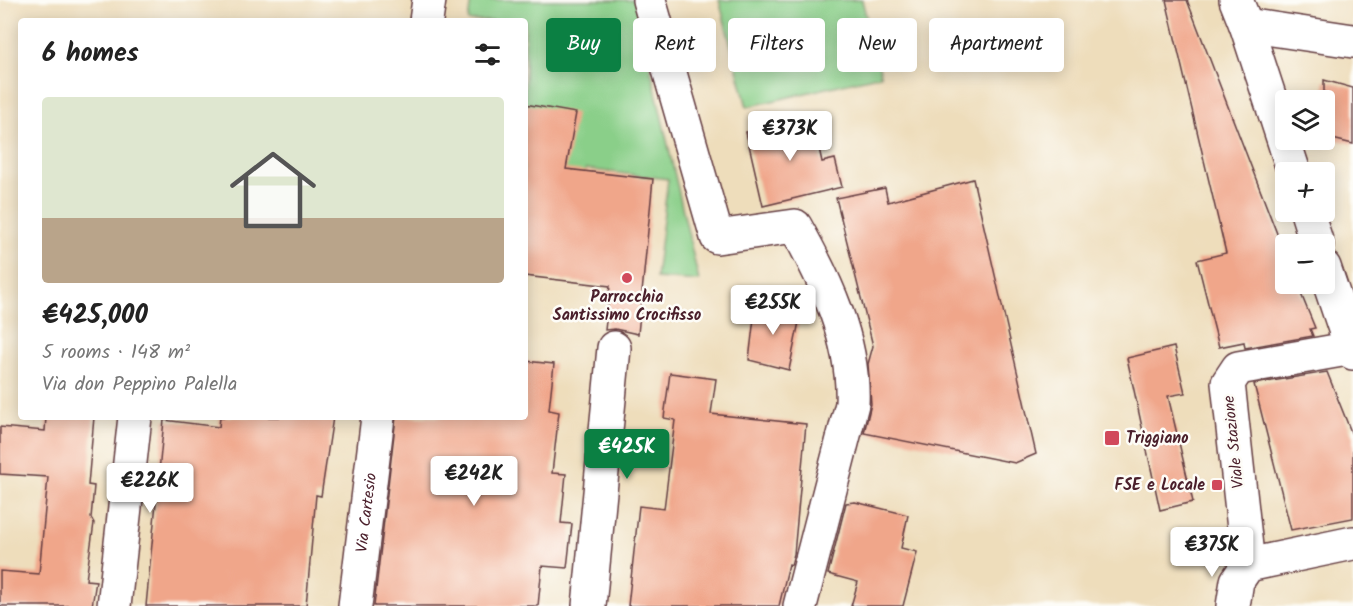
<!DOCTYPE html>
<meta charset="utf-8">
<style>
:root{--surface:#fff;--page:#f2f2f2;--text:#222;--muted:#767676;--line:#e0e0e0;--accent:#0b8043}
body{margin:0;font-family:Kalam,sans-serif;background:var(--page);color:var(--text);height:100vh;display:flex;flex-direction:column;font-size:22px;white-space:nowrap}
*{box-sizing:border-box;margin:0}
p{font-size:20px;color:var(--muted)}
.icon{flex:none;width:33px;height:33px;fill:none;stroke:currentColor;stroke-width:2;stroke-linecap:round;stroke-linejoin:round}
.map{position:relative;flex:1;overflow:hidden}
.sheet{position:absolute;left:18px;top:18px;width:510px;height:402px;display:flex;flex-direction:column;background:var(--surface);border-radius:6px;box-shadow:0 3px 15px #0003}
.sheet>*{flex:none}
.guide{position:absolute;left:546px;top:18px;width:570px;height:54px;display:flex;gap:12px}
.fabs{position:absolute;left:1275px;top:90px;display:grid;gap:12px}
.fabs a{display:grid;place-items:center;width:60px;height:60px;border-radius:6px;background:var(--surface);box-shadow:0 3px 15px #0003;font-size:30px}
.price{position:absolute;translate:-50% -51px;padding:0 14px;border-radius:6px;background:#fff;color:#222;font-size:20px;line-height:39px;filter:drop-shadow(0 2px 3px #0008)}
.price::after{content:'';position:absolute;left:50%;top:36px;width:18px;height:14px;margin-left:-9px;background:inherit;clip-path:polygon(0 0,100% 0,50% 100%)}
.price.current{background:var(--accent);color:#fff}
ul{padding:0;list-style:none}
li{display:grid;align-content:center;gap:12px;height:318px;padding:0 24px}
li+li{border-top:2px solid var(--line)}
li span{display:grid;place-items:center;height:186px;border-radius:6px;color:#555}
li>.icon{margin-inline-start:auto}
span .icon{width:108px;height:108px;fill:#fffc;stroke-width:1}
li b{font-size:26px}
h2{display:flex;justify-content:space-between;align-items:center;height:72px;padding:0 24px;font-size:26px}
.pill{padding:0 21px;border-radius:6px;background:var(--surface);box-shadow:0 3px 15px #0003;font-size:21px;line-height:54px}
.pill.current{background:var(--accent);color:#fff}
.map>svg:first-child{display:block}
</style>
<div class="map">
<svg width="1353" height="606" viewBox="0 0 1353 606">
<rect width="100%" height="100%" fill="#fdfcf7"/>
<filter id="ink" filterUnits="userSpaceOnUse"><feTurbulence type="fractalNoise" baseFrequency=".0167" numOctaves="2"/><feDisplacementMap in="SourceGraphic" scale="12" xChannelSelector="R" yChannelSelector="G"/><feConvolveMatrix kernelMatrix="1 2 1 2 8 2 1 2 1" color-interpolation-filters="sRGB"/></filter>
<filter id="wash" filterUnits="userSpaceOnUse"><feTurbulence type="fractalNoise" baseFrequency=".008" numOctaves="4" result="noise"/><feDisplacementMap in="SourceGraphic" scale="24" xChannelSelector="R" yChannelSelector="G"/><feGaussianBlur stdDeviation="1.35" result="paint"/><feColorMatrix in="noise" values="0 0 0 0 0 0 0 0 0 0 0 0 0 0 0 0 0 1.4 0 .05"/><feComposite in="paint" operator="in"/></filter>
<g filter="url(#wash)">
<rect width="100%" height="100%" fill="#edb"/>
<!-- pitch -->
<path fill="#8acf89" stroke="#6a775a" stroke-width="1.5" d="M471 0H635L699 281 656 278 668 179 586 169 579 234 525 226V21H468Z
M719 0H862L881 75 747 107Z"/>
<g id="blocks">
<!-- building -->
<path fill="#f0a68a" d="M1166 0H1187L1286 257V284H1297L1315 328 1310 329 1313 336 1245 348 1244 342 1219 347 1197 260 1226 253Z
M1324 80 1353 88V144L1324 137Z
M525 104 576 113 566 169 653 179 638 334 615 329 605 330 610 286 525 276Z
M812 116 822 162 835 159 842 187 763 206 746 132Z
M973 179 1036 454 1015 463 864 433 871 404 868 364 873 346 836 198 885 188 888 202Z
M756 301 800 317 789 370 749 360Z
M1174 347 1185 393 1168 396 1193 502 1160 510 1127 358Z
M525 361 554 364 549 410 559 412 552 473 566 474 561 523 572 524 567 568 542 566 538 606H374L396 417H525Z
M1327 372 1353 437V518L1291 530 1254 384Z
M670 373 716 379 711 414 806 424 794 554 791 565 789 564 779 606H628L639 506 664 509 675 420 664 418Z
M46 417H94L88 485 94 486 91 518 94 523 86 580 96 581 92 606H0V571L39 574 48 477 0 474V427L45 431Z
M220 417H333L321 496 316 495 306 606H146L164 420 219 427Z
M855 502 908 515 901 548 917 552 903 606H851L858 582 828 574 846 503Z"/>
</g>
</g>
<g filter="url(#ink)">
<use href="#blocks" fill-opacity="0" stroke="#633c41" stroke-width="1.5"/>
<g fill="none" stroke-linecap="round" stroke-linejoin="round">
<defs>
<g id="minor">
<path d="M649 0 717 237 795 226C825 279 855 341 852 404L800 606"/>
<path d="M1236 0 1246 25 1294 172"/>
<path d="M426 21 429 0"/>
<path d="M1246 25 1353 41"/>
<path d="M1307 212 1317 244"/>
<path d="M1324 267 1353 353"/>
<path d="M1248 565 1228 383 1238 368 1353 348"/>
<path d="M114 606 135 417"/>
<path id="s1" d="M355 606 378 417"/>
<path d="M589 606 614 348"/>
</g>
<path id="tertiary" d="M1233 606 1237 581 1248 565 1353 543"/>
</defs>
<!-- minor casing -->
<use href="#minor" stroke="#633c41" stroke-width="36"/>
<!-- tertiary casing -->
<use href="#tertiary" stroke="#633c41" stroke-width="36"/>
<!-- minor -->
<use href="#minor" stroke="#fff" stroke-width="33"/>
<!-- tertiary -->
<use href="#tertiary" stroke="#fff" stroke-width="33"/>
</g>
</g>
<!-- markers -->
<g fill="#d1495b" stroke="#fdfcf7" stroke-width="2">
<circle cx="627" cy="278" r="6"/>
<rect x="1104" y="430" width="16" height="16" rx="3"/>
<rect x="1211" y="479" width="12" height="12" rx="3"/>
</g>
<g text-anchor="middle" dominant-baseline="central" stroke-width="5" stroke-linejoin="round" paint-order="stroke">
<!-- poi labels -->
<g font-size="16" font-weight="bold" fill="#4a1f2b" stroke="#fdfcf7">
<text x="627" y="297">Parrocchia<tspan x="627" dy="18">Santissimo Crocifisso</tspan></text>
<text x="1126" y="438" text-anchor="start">Triggiano</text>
<text x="1205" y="485" text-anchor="end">FSE e Locale</text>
</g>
<!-- street labels -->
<g font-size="16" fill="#4a1f2b" stroke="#fdfcf7">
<text transform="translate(1234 442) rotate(-96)">Viale Stazione</text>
<text stroke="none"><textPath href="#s1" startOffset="94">Via Cartesio</textPath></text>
</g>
</g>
</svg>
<div class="fabs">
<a><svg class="icon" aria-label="layers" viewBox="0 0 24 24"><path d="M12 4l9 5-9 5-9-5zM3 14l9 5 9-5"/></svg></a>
<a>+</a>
<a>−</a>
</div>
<b class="price" style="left:790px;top:162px">€373K</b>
<b class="price" style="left:773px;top:336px">€255K</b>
<b class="price current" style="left:627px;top:480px">€425K</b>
<b class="price" style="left:474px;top:507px">€242K</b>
<b class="price" style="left:150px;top:514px">€226K</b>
<b class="price" style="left:1212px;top:578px">€375K</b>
<div class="guide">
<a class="pill current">Buy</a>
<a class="pill">Rent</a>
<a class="pill">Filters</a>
<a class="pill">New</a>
<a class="pill">Apartment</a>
</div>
<section class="sheet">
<h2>6 homes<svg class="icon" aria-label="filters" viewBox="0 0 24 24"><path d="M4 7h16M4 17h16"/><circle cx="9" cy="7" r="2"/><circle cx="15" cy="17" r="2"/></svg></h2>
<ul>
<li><span style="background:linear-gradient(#dfe7d0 65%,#b9a48a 0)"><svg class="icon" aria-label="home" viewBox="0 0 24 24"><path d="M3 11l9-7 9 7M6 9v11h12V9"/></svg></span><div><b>€425,000</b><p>5 rooms · 148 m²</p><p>Via don Peppino Palella</p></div></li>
</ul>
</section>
</div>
